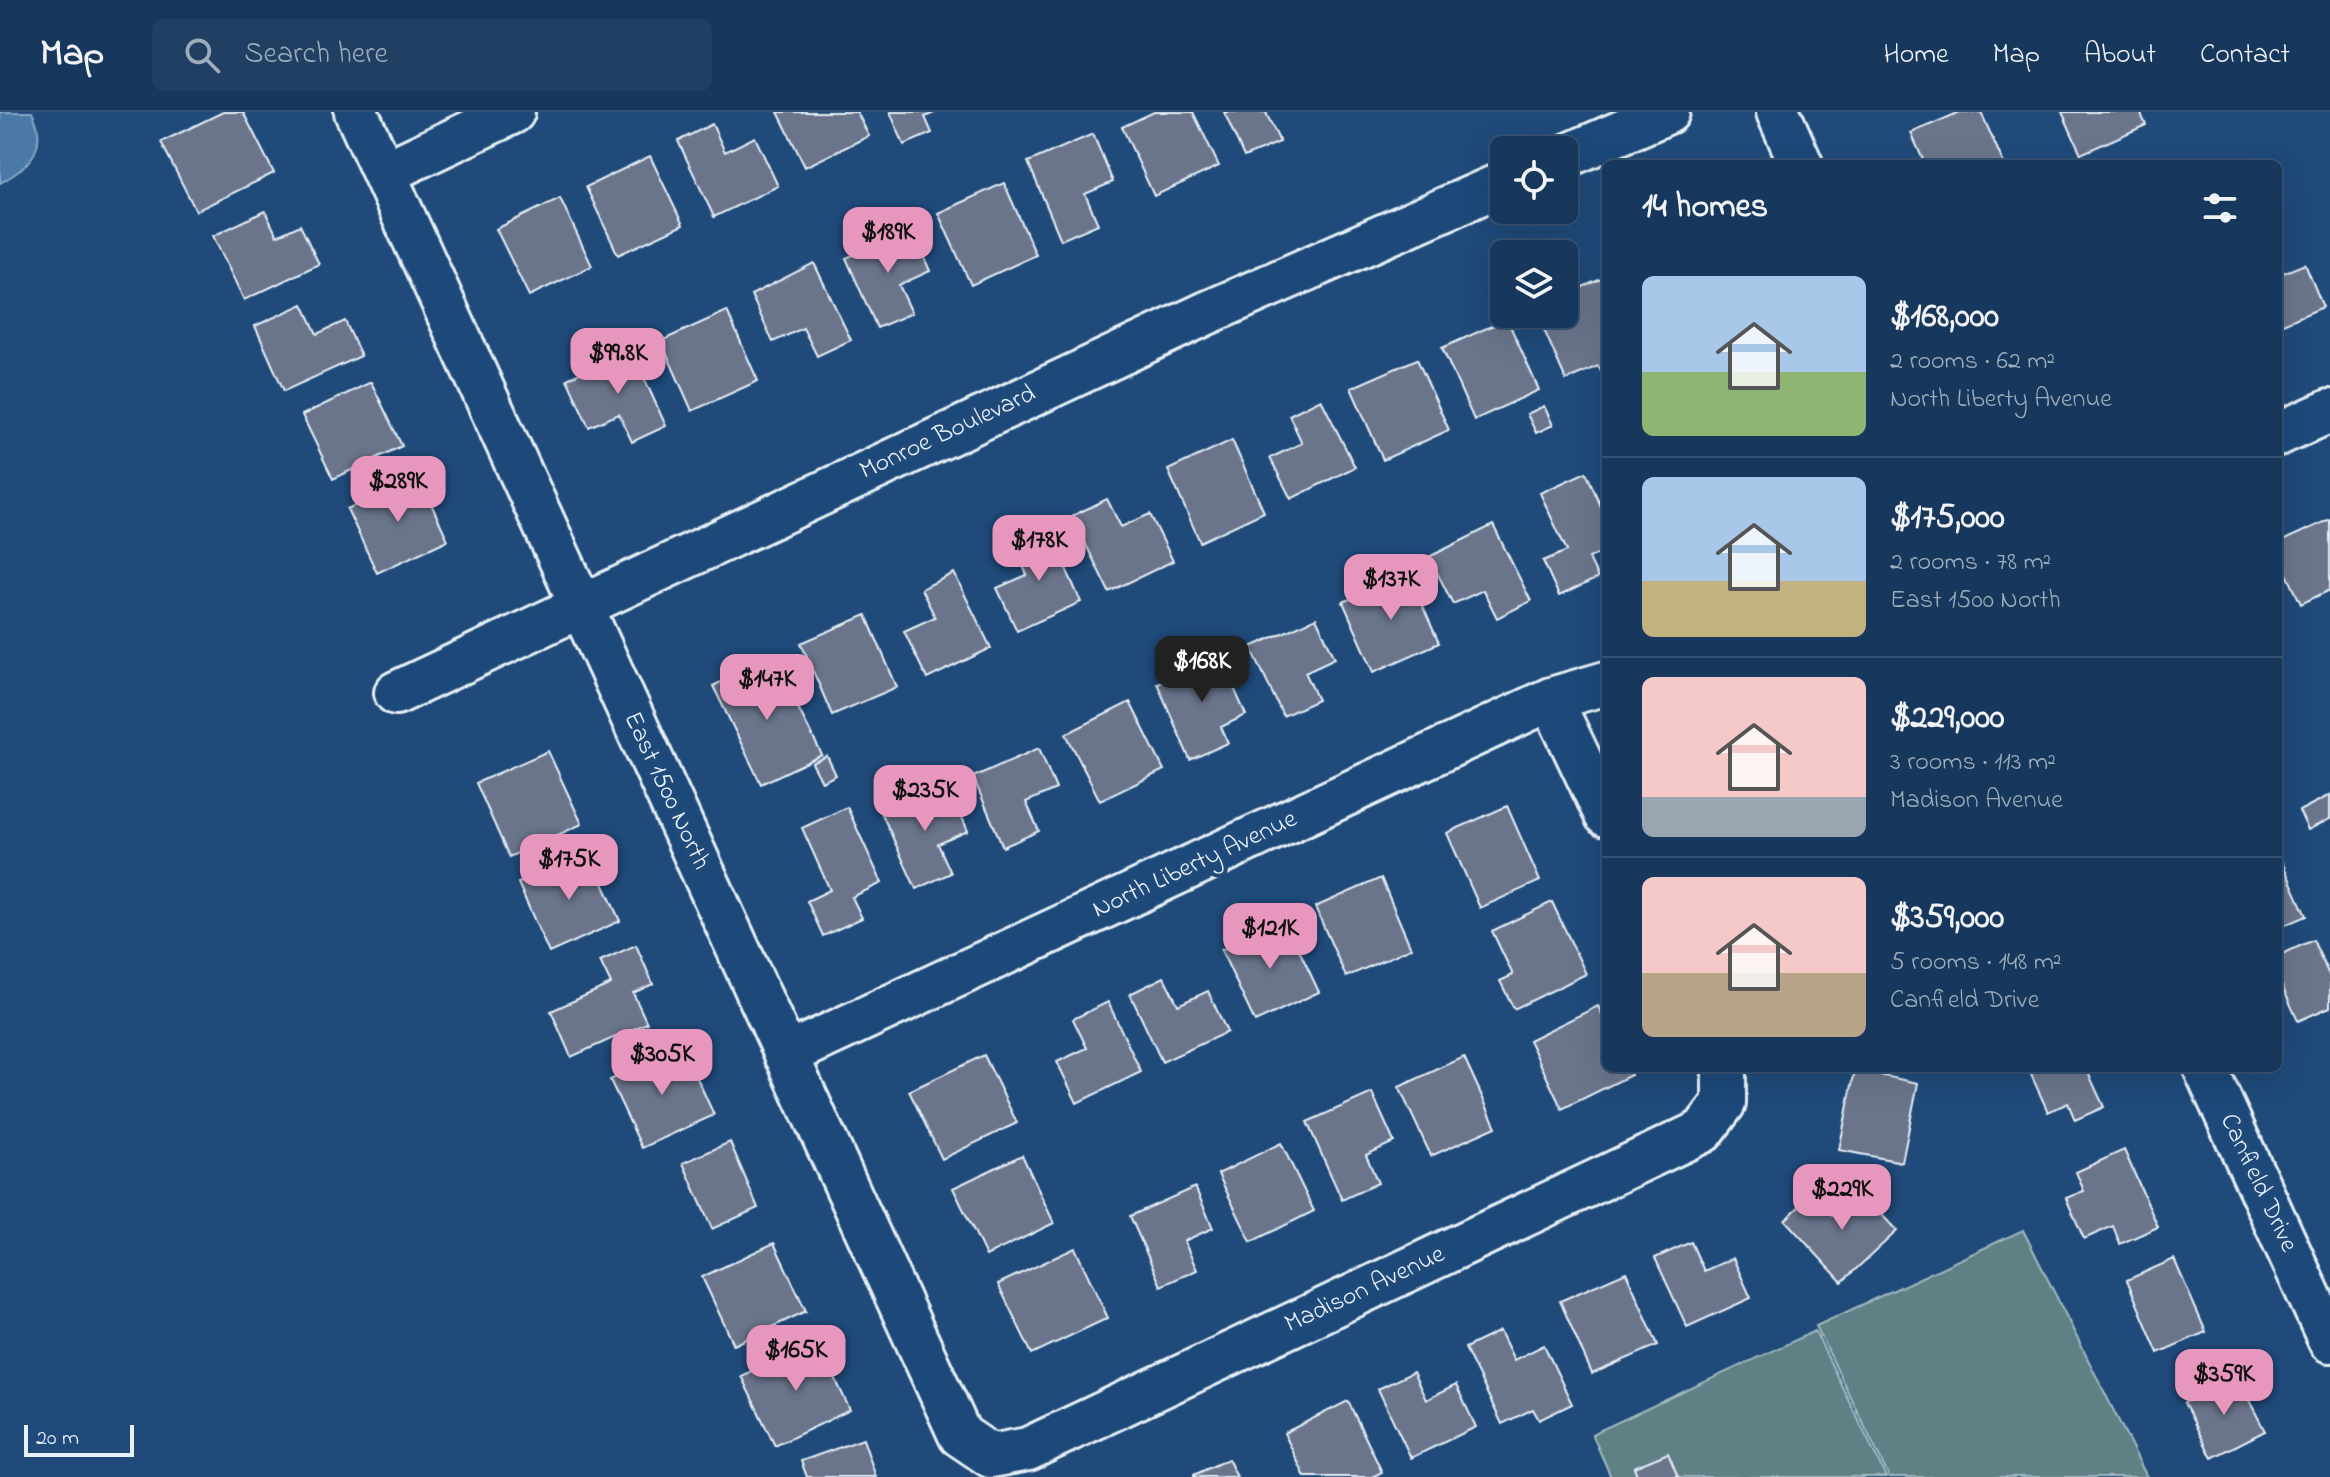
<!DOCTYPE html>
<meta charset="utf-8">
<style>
:root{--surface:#17385c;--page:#203f62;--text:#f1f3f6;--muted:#9eacbb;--line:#365272;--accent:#e797bd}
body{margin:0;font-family:"Indie Flower",sans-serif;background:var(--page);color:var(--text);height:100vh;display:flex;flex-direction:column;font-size:30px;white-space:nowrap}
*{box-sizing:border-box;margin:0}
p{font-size:26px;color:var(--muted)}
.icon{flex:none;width:44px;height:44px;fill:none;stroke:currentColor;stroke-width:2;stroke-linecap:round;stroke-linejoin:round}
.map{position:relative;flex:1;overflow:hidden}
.sheet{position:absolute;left:1602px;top:48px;width:680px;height:912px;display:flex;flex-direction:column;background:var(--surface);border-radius:12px;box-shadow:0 8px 32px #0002,0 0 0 2px var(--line)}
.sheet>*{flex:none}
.fabs{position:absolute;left:1490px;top:24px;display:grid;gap:16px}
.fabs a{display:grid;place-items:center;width:88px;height:88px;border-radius:12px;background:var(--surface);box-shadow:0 8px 32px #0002,0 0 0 2px var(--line);font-size:40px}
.scale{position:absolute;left:24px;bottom:20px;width:110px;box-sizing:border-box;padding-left:8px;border:4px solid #e8f1f8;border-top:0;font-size:22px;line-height:28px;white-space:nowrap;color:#e8f1f8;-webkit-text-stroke:6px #1f4a7a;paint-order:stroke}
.price{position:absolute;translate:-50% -68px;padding:0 18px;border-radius:16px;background:var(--accent);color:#111;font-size:26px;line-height:52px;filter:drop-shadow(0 2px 4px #0008)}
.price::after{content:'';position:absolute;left:50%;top:48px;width:24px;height:18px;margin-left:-12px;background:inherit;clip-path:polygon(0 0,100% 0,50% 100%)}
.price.current{background:#222;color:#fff}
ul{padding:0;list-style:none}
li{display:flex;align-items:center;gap:24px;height:200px;padding:0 40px}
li+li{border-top:2px solid var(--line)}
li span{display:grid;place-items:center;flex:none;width:224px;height:160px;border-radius:12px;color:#555}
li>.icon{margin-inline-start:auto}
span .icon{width:96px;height:96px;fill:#fffc;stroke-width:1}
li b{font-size:34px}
h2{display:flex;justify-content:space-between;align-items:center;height:96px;padding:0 40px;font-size:34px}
header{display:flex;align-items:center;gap:48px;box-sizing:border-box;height:112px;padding:0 40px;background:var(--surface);border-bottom:2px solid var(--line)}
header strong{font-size:38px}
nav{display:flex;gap:44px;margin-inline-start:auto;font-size:28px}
.search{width:560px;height:72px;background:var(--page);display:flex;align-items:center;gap:20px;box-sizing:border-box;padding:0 28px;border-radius:12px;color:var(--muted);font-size:30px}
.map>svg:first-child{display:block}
</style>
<header>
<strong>Map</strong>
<div class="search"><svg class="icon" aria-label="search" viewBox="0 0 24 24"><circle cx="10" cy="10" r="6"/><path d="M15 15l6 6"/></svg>Search here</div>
<nav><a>Home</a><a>Map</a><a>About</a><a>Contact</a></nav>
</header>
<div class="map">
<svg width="2330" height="1365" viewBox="0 0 2330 1365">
<rect width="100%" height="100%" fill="#1f4a7a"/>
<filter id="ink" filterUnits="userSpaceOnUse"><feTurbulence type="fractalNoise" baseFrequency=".0125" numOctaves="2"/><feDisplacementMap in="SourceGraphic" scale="16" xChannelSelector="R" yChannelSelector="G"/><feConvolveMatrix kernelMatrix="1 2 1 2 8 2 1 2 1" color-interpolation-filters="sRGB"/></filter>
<g filter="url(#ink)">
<!-- green -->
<path fill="#5e8186" stroke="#a3b9bf" stroke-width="2" d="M2023 1118 2147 1365H1889L1816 1214Z
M1815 1219 1886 1365H1611L1592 1322Z"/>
<!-- water -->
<path fill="#4b79a7" stroke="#8aa9c7" stroke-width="2" d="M0 0H32C49 35 30 55 0 71Z"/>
<!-- building -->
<path fill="#6b748c" stroke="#e8f1f8" stroke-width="2" d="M223 0H243L274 61 196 99 161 30Z
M778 0H857L869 24 805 55Z
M890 0H936L925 5 932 21 904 33Z
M1154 0H1193L1219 54 1154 84 1122 15Z
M1224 0H1268L1266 1 1280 30 1244 45Z
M1960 0H1981L2004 52H1921L1924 50 1911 21Z
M2062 0H2140L2146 13 2081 42Z
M712 12 725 40 755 25 778 74 714 105 678 29Z
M1093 22 1113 70 1085 82 1098 112 1061 128 1028 50Z
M650 44 683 113 618 143 586 75Z
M1004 71 1036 143 971 173 938 101Z
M560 86 592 154 529 184 496 117Z
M265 99 277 124 300 113 319 152 244 188 213 124Z
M912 117 930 159 899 173 912 201 877 216 846 146Z
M814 151 851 228 817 244 803 216 773 230 751 183Z
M2305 152 2323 195 2278 214V163Z
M1601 167 1606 177V268L1598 254 1566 268 1537 202H1564V183Z
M303 192 317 222 345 209 361 244 284 279 255 214Z
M727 199 758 269 692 299 661 229Z
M1507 207 1539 278 1474 308 1442 236Z
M631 237 666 314 632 330 619 302 589 315 567 267Z
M1417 247 1449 318 1383 348 1351 276Z
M371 270 402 334 333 367 302 303Z
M1321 287 1355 355 1291 387 1270 346 1302 331 1289 303Z
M1544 294 1553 313 1536 321 1527 302Z
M1232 328 1264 400 1200 430 1168 358Z
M1586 360 1606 406V438L1589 446 1598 466 1559 484 1543 449 1567 439 1540 381Z
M418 364 448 428 377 461 347 397Z
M1107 387 1121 415 1150 402 1173 449 1109 480 1072 404Z
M2330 407V478L2301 492 2278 443V431Z
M1493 413 1531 489 1497 506 1483 478 1453 492 1429 445Z
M1048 416 1081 490 1017 519 997 476 1027 463 1013 431Z
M954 461 991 536 927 567 904 519 935 505 921 477Z
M1408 461 1439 531 1374 560 1343 490Z
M866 503 897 575 832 603 801 531Z
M1316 506 1335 546 1305 560 1318 588 1283 604 1251 535Z
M1215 533 1246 603 1221 615 1228 631 1190 648 1157 571 1201 552 1196 542Z
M756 552 763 566 779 558 822 643 761 672 713 574Z
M1130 590 1164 658 1100 689 1066 622Z
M1039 636 1056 677 1026 690 1039 719 1003 735 973 665Z
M548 639 582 712 509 745 476 671Z
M827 644 836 663 822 670 812 651Z
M947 671 968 719 938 732 951 761 916 777 881 700Z
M2330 683V707L2308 718 2299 699Z
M1507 694 1540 769 1480 796 1447 721Z
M847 695 882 771 852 785 862 806 823 824 807 789 830 778 802 716Z
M589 740 620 809 549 841 518 771Z
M2278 741 2306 804 2278 816Z
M1381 766 1411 836 1346 865 1315 795Z
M1552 790 1586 862 1514 897 1500 869 1513 863 1492 819Z
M1285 808 1319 880 1255 910 1221 838Z
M2313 828 2330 865V895L2298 909 2278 865V844Z
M636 833 653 872 633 881 647 911 571 945 551 899 611 872 600 849Z
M1164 865 1178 893 1208 879 1227 920 1162 950 1130 882Z
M1108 890 1141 960 1077 991 1057 950 1087 936 1073 907Z
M1598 894 1606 910V956H1628L1631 963 1562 997 1529 928Z
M683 935 714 1003 642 1036 610 968Z
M984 943 1017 1011 942 1047 909 979Z
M1464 945 1496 1015 1431 1044 1399 975Z
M2028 956H2086L2104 995 2075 1008 2068 991 2048 1000Z
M1855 958 1918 971 1902 1050 1839 1038Z
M1372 981 1394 1030 1366 1043 1378 1071 1342 1088 1307 1010Z
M730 1030 758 1096 712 1117 683 1051Z
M1281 1031 1314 1099 1251 1130 1218 1062Z
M2124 1038 2158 1115 2120 1132 2113 1114 2084 1127 2066 1086 2084 1079 2076 1060Z
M1022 1043 1054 1111 986 1144 953 1076Z
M1195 1075 1213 1116 1184 1129 1197 1158 1161 1174 1130 1104Z
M1860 1079 1897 1119 1842 1170 1785 1108 1812 1082 1832 1104Z
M1691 1130 1704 1159 1733 1146 1751 1186 1687 1215 1655 1146Z
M774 1131 806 1199 734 1233 702 1165Z
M1075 1136 1108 1206 1032 1242 998 1172Z
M2174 1147 2206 1220 2158 1241 2127 1168Z
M1626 1160 1658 1233 1592 1262 1560 1189Z
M1500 1219 1514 1248 1544 1233 1572 1292 1539 1308 1533 1297 1502 1312 1465 1236Z
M817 1228 850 1298 775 1334 741 1264Z
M1413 1260 1426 1288 1456 1273 1476 1315 1411 1346 1378 1277Z
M2237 1265 2265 1319 2212 1346 2184 1291Z
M1348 1289 1382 1360 1372 1365H1305L1284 1321Z
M863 1327 876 1365H807L801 1349Z
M1668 1341 1678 1365H1638L1634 1355Z
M1228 1347 1237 1365H1194V1363Z"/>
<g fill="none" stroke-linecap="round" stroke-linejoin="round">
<defs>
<path id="minor" d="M356 0 960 1323 991 1344 1028 1337 1703 1019 1724 991V956
M1778 0 1801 52
M1564 45 1668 0
M384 61 513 0
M2278 322 2330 299
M396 581 1207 201 1504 71
M1551 587 1606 703
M786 943 1551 587 1606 571
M2205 956 2330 1229"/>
</defs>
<!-- minor casing -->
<use href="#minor" stroke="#e8f1f8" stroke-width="48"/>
<!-- minor -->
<use href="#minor" stroke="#1f4a7a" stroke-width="42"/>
</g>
</g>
<g text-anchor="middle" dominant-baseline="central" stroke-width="8" stroke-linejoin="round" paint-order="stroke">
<!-- street labels -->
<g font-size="26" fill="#e8f1f8" stroke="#1f4a7a">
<text transform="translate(948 321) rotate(-25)">Monroe Boulevard</text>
<text transform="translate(666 679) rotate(65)">East 1500 North</text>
<text transform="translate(1195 753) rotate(-25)">North Liberty Avenue</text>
<text transform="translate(2258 1071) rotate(65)">Canfield Drive</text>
<text transform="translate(1365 1178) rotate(-25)">Madison Avenue</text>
</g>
</g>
</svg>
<div class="fabs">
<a><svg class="icon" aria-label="locate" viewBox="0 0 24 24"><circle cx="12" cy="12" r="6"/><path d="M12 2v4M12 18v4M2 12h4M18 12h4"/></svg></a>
<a><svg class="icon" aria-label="layers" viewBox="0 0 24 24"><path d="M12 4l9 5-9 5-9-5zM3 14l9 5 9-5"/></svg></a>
</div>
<div class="scale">20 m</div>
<b class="price" style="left:888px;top:163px">$189K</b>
<b class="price" style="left:618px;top:284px">$99.8K</b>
<b class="price" style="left:398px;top:412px">$289K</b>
<b class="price" style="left:1039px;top:471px">$178K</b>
<b class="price" style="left:1391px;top:510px">$137K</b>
<b class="price current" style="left:1202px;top:592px">$168K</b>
<b class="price" style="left:767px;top:610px">$147K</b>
<b class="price" style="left:925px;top:721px">$235K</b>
<b class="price" style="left:569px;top:790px">$175K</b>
<b class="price" style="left:1270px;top:859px">$121K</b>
<b class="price" style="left:662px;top:985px">$305K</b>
<b class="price" style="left:1842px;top:1120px">$229K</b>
<b class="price" style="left:796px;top:1281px">$165K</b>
<b class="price" style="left:2224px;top:1305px">$359K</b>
<section class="sheet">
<h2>14 homes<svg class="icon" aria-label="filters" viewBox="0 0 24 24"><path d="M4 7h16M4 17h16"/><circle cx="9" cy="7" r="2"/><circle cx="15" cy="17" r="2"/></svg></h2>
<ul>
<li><span style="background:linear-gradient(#a9c7e8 60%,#8fb573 0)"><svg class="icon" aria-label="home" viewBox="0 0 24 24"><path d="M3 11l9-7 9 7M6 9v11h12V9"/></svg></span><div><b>$168,000</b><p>2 rooms · 62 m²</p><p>North Liberty Avenue</p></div></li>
<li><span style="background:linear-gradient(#a9c7e8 65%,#c2b280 0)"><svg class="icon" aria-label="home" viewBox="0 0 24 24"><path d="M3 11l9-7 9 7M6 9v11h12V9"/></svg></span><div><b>$175,000</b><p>2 rooms · 78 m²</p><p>East 1500 North</p></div></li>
<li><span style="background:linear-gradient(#f6c9c9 75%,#9aa5b1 0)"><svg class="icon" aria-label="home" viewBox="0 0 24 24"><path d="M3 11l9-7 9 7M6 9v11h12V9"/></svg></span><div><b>$229,000</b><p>3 rooms · 113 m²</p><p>Madison Avenue</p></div></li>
<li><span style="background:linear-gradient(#f6c9c9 60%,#b9a48a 0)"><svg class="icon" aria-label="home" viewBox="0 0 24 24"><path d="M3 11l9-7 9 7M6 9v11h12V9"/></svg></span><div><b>$359,000</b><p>5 rooms · 148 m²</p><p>Canfield Drive</p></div></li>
</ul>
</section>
</div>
